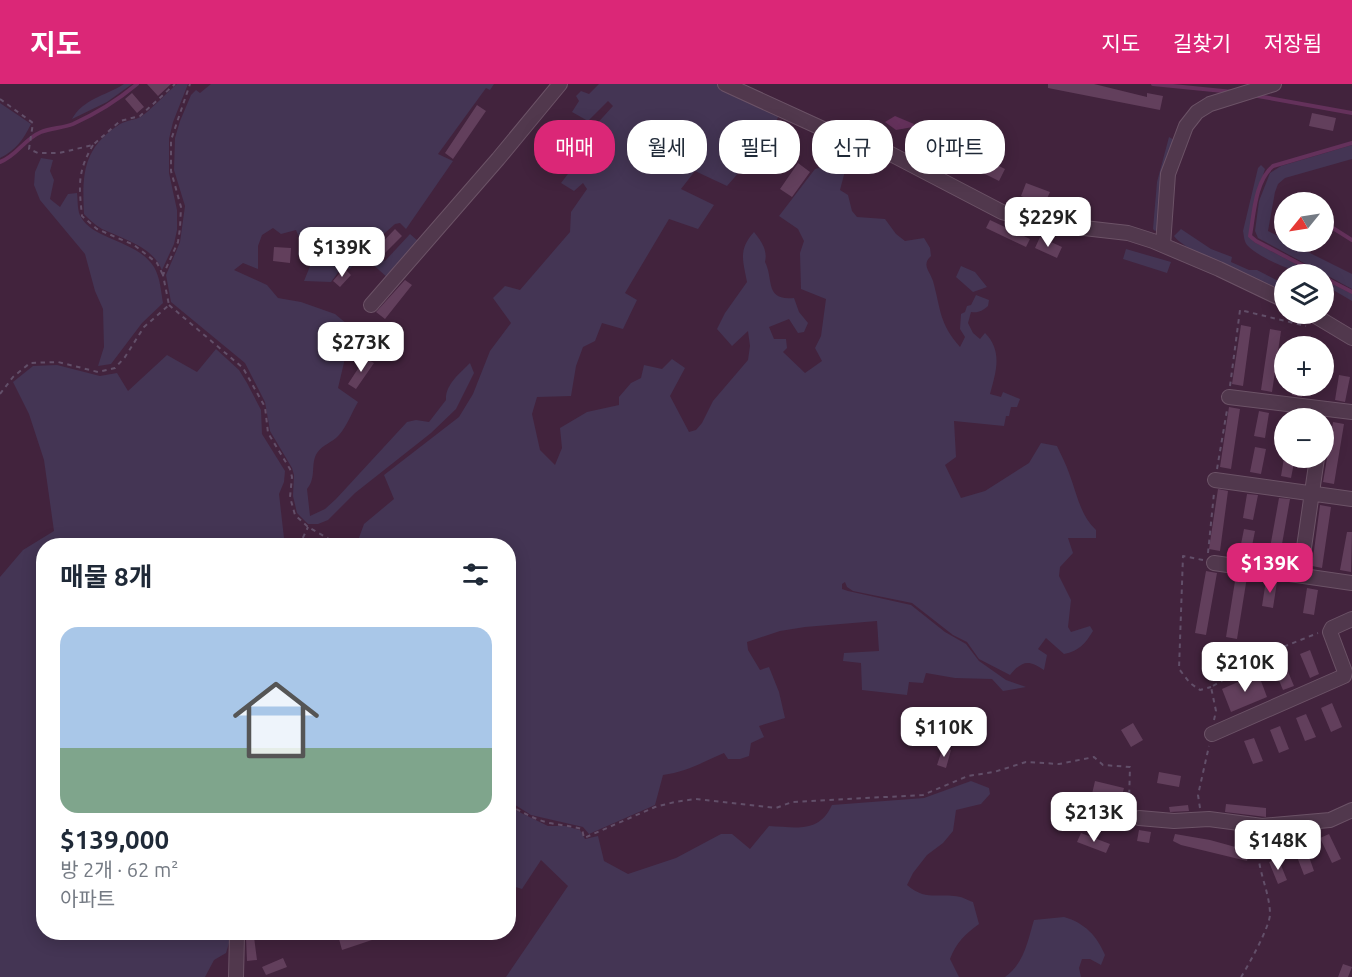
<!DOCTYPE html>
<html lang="ko">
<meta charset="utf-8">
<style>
:root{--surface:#fff;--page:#f2f2f3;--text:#1f2937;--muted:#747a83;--line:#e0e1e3;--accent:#db2777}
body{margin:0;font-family:Ubuntu,"Noto Sans KR",sans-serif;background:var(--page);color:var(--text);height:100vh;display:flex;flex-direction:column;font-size:22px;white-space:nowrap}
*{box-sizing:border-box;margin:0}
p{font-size:20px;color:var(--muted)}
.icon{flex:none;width:33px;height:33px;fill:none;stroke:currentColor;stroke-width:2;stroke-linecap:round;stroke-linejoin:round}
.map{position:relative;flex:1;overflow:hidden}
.drawer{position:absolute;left:36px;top:454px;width:480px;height:402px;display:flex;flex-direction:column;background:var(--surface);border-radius:24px;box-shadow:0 3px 15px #0003}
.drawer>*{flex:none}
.banner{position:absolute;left:534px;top:36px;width:570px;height:54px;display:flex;gap:12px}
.needle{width:39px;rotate:240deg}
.fabs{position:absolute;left:1274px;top:108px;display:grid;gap:12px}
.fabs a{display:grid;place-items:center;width:60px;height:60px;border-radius:50%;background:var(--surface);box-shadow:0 3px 15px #0003;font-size:30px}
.price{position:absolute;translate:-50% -51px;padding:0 14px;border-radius:12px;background:#fff;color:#222;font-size:20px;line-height:39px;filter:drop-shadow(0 2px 3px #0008)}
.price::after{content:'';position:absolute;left:50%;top:36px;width:18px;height:14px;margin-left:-9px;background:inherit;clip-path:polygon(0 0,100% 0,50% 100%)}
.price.current{background:var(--accent);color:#fff}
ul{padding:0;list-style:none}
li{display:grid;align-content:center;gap:12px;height:318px;padding:0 24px}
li+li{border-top:2px solid var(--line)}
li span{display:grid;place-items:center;height:186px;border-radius:18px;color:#555}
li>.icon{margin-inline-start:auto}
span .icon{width:108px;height:108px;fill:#fffc;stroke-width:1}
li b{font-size:26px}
h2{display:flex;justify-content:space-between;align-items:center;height:72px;padding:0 24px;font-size:26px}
.pill{padding:0 21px;border-radius:24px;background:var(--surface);box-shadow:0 3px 15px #0003;font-size:21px;line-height:54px}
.pill.current{background:var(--accent);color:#fff}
header{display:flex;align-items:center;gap:36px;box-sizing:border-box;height:84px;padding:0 30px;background:var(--accent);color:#fff}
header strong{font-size:28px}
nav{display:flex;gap:33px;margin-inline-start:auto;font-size:21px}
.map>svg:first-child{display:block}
</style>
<header>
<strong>지도</strong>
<nav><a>지도</a><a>길찾기</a><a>저장됨</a></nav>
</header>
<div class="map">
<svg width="1352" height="893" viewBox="0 0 1352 893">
<rect width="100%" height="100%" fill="#42233d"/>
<!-- green -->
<path fill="#443554" d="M124 0H132L107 18 72 35C83 15 105 12 124 0Z
M177 0H188L173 38 169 55V89L177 126V146L174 160 162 186C152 162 123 155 102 145 95 141 89 135 84 130 82 89 83 64 120 40 127 36 136 36 142 32 154 23 165 10 177 0Z
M211 0H494L490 6 486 4 438 70 453 77 406 145 400 139 395 140 368 164 385 177 410 150 418 157 388 194 361 170 350 185 343 182 331 198 304 197 313 175 298 171 301 158 296 146 281 150 273 144 262 151 258 162V185L243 179 234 186 267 201 278 214 301 218 335 230 347 240 351 249 338 304 358 318C352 328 347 342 339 351 332 359 323 360 317 369 310 380 317 393 307 405L310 432 325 425 336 415 407 338 416 336 429 338 446 316C445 301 460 289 470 279L474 289 456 325 431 349 355 409 328 436 318 440H308L297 429 293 412 294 391 292 384 270 347 265 318 245 279 171 218 166 191 180 158 185 122 174 86 175 54 180 37 191 11 196 6 200 9Z
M599 0H717L780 29 768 55 727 102 695 87 681 105 714 121 698 145 669 135 625 209 637 216 623 245 602 239 595 257 583 263 576 282 571 312 537 313 532 330 540 366 555 381 562 364 560 344 587 328 619 321V313L631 299 641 294 644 281 662 285 672 275 685 284 670 312 689 348 696 346 702 339 713 317 748 276 750 262 748 247 732 262 717 245 725 229 747 198C743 176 738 166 754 148 761 157 768 166 765 178 774 195 764 217 794 214L799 228 808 239 804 248 798 249 789 235 769 243 774 255H786L787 264 783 268 805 289 822 277 815 264 821 252 826 215 801 205 800 169 804 157 798 145 779 132 815 85 830 81 840 61 825 53 869 60 866 71 846 74 845 87 840 106 848 111 852 127 857 133 885 135 896 150 905 157 924 154 930 164 931 172C921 181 930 187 933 197 941 226 939 239 960 263L965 253 960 245 961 230 965 228 967 222 971 221 976 211 989 216 988 222C982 227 979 229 971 228L968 239 973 249 980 255 985 249C1003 267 996 288 990 310L1001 313 1003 308 1020 315 1017 323H1011L1009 332H1006L1004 342 954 337 956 373 945 381 961 414 985 407 1029 379 1041 359 1057 362C1061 371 1066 380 1069 389 1077 410 1080 431 1096 446V454H1068L1073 469 1060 483 1059 492 1071 516 1068 543 1071 548 1090 542 1093 547C1085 560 1079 567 1064 570L1046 554 1038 565 1047 571 1044 586C1028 575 1022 577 1010 591L979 575 967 558 953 551 912 519 853 507 847 503 845 498 842 500V505L848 507 911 521 945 548 966 560 979 577 1006 596 1026 603 1003 607 992 595 955 594 926 589 923 599 909 598 907 611 862 606 861 579 843 577 844 569 879 567 877 537 805 543 780 547 747 558 748 566 760 586 769 583 779 608 785 634 759 642 764 653 751 659 749 672 740 675H728L724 669C703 678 686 688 663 691L655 721 589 750 583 743 531 731 509 717 508 462H356L364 440 394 415 384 391 459 333 473 310 490 267 511 239 493 214 505 202 520 206 570 148 571 128 587 105 583 99 574 107 561 99 597 52 593 44 613 22 608 17 588 37 572 28 579 17 576 12 581 7 589 10Z
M0 19 31 40C23 56 16 66 0 74Z
M1169 53 1176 57 1158 145 1155 147 1153 145 1157 98Z
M1352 61V75L1285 94 1278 100 1275 108 1268 147 1284 155V158H1288L1352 190V205L1258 154 1255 147 1259 117 1270 89 1281 82Z
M41 74 53 76 50 87 54 96 50 115 60 123 68 110 77 109C78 116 77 127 81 133 93 156 137 156 154 183 160 193 161 207 163 219L142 239 111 280 98 282 104 263 103 225 95 207 85 170 40 116 34 101 35 88Z
M1261 81 1265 85 1256 113 1249 149 1254 158 1315 190C1298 191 1259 174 1247 161 1244 157 1244 152 1243 147L1258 84Z
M1181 145 1211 165 1232 173 1231 178 1249 186H1257L1284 200V210C1261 199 1186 169 1174 152Z
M1126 165 1171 178 1167 189 1123 175Z
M961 182 975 188 987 203 973 208 956 193Z
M1323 195 1352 210V217L1323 200Z
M216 265 239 286 247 299 261 326 262 350 285 387 284 398 279 410 284 454 283 462H44V849H199L231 853 226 869 214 876 205 893H0V493L23 466 54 447 44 376 29 330 13 298 33 282 57 281 100 292 117 289 128 307 167 271 197 288Z
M971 697 989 704 990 710 981 720 956 726 953 747 943 759 927 771 913 789 907 801C925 816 934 810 954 812 961 812 967 816 973 818L979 840C965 850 956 859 950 875L959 893H506L568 802 541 776 522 805 509 801V783L512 781 511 777 509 778V723L548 742H565L580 746 585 755 598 752 604 777 628 790 676 774 721 750H732L750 765 769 742C795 743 819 750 832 721L924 714Z
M1064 833C1085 839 1097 852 1105 871L1101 881 1090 875H1082L1079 884 1081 893H1005C1024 880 1028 856 1034 836Z"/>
<!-- water -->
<path fill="#64315b" d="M895 32 914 40 913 43 896 46 885 38Z"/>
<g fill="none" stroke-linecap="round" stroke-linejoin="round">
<!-- stream -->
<path stroke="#64315b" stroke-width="4" d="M1153 0 1233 8
M1258 12 1352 29
M0 78C17 72 24 55 41 48 51 44 63 44 73 40 95 30 118 16 137 0
M1325 139 1352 156
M1319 190 1256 157 1250 152C1254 130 1255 97 1273 82L1352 59
M1323 193 1352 208"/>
</g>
<!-- building -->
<path fill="#623f5c" d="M147 0H171L158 12Z
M1048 0H1094L1147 13V9L1163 12 1160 26 1048 4Z
M132 9 144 23 137 29 125 15Z
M477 21 486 27 453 75 445 69Z
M1312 29 1336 34 1333 47 1309 42Z
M934 55 959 66 954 77 929 66Z
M981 73 1005 85 999 97 975 85Z
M798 79 810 88 792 113 780 105Z
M1026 99 1050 108 1044 121 1021 112Z
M990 136 1030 155 1026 163 986 144Z
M395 145 402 152 381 173 375 166Z
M1040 153 1062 163 1057 174 1035 164Z
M274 163 291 164 290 179 273 177Z
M344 184 351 191 340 203 333 197Z
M405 196 412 201 385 235 376 228Z
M1241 241 1251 243 1243 302 1232 300Z
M1270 245 1281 247 1272 308 1261 306Z
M365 274 374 279 356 305 348 300Z
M1339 291 1350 293 1345 318 1335 316Z
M1293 302H1304L1302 313 1292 311Z
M1229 323 1240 325 1231 385 1220 383Z
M1259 327 1269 329 1265 354 1254 352Z
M1333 338 1344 340 1334 400 1323 398Z
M1255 363 1266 365 1261 390 1250 388Z
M1284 374H1295L1291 394 1281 392Z
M1218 405 1228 407 1220 467 1209 465Z
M1247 410 1258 411 1253 436 1243 434Z
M1279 414 1290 415 1279 477 1268 475Z
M1320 421 1331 423 1322 484 1312 482Z
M1244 445 1255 447 1250 472 1239 470Z
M1347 448H1352L1351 488 1340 486Z
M1206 487 1217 489 1206 551 1195 549Z
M1236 491 1247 493 1237 555 1226 553Z
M1266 496 1277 498 1273 524 1262 522Z
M1307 504 1318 506 1314 531 1303 529Z
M1310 566 1319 590 1310 594 1300 570Z
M1284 578 1294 602 1283 606 1273 582Z
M1258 589 1267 613 1231 628 1222 605Z
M1332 619 1342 643 1331 648 1321 624Z
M1306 630 1316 653 1305 657 1296 634Z
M1133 639 1143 656 1131 663 1121 646Z
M1280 642 1289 665 1279 669 1270 646Z
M1254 654 1263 677 1253 680 1244 657Z
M943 663 951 666 946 684 937 681Z
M1159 688 1181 692 1179 703 1157 699Z
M1095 697 1124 704 1120 719 1123 720 1121 729 1089 723Z
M1226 720 1266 724V733L1225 728Z
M1188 721 1189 727 1170 728 1169 723Z
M1139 746 1151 748 1149 759 1137 757Z
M1081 749 1110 760 1106 769 1077 758Z
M1175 750 1210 756 1250 767 1247 777 1181 761 1173 757Z
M1329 750 1341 775 1332 779 1320 754Z
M1305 761 1314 787 1304 791 1294 765Z
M1278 774 1287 796 1278 800 1269 778Z
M356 849H386L387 851 342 866 339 855Z
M254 853 257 876 247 877 246 854Z
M283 874 287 883 266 891 262 883Z
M1343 880 1352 883 1348 893H1338Z"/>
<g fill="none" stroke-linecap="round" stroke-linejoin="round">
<defs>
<path id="minor" d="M725 0 832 49 864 56 1002 128 1040 139 1128 149 1153 157 1219 185 1284 216
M1163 161 1168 90 1186 42 1197 28 1210 20 1274 0
M371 221 498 75 560 0
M1312 230 1352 254
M1229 313 1352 328
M1215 396 1352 415
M1214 479 1352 499
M1300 491 1317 374
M1212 650 1344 592 1345 588 1330 548 1332 544 1352 535
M1139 734 1174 737 1209 735 1262 742 1330 736 1352 726
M236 893 237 851"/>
</defs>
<!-- minor casing -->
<use href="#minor" stroke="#6c5367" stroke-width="16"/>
<!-- path -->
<path stroke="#624f69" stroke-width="2" stroke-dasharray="4.5 4.5" stroke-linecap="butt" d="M0 15 33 39 29 65 38 69H59L93 61 120 37 140 32 175 0
M93 61C77 88 79 102 82 132L97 145 134 161 157 179 163 191
M169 221 243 284 265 323 268 349 290 385 292 393 290 413 295 431 308 443 341 462
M1230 302 1240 226 1306 242
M0 310 13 293 30 279 58 278 98 288 115 284 125 273 144 243 169 221 163 191 178 158 180 144 181 123 171 87V56L190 0
M1217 385 1227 326
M299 462 308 443
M1208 469 1214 409
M1203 476 1183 472 1179 585 1190 599 1200 606 1211 603
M1214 636 1216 627 1211 603 1278 565 1318 549
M508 721C522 728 534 735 549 739 560 741 571 742 582 745L584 754 655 723 675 718 695 715 776 724 792 718 923 711 968 692 994 688 1026 678 1059 680 1094 673 1103 681 1130 683 1129 717 1133 725
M1200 724 1198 711 1209 662
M1241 893C1248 882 1271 841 1270 829 1269 803 1254 781 1259 754"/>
<!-- minor -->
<use href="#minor" stroke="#51384d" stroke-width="14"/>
</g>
</svg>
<div class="fabs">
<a><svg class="needle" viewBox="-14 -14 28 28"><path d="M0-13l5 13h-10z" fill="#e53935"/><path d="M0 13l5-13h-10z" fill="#747a83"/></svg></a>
<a><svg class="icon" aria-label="layers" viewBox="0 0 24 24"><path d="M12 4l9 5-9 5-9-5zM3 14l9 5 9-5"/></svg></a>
<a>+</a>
<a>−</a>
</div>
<b class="price" style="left:1048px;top:164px">$229K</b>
<b class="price" style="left:342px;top:194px">$139K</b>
<b class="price" style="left:361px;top:289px">$273K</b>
<b class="price current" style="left:1270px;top:510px">$139K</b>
<b class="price" style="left:1245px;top:609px">$210K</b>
<b class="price" style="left:944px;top:674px">$110K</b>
<b class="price" style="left:1094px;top:759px">$213K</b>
<b class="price" style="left:1278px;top:787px">$148K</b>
<div class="banner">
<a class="pill current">매매</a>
<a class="pill">월세</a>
<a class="pill">필터</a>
<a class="pill">신규</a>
<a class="pill">아파트</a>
</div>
<section class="drawer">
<h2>매물 8개<svg class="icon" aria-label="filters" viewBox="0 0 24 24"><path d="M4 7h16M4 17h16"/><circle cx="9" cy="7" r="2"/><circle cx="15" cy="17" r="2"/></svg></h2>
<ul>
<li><span style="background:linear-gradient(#a9c7e8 65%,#7fa58c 0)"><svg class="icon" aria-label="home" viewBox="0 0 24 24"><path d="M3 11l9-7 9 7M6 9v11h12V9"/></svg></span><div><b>$139,000</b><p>방 2개 · 62 m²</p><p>아파트</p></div></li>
</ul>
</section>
</div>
